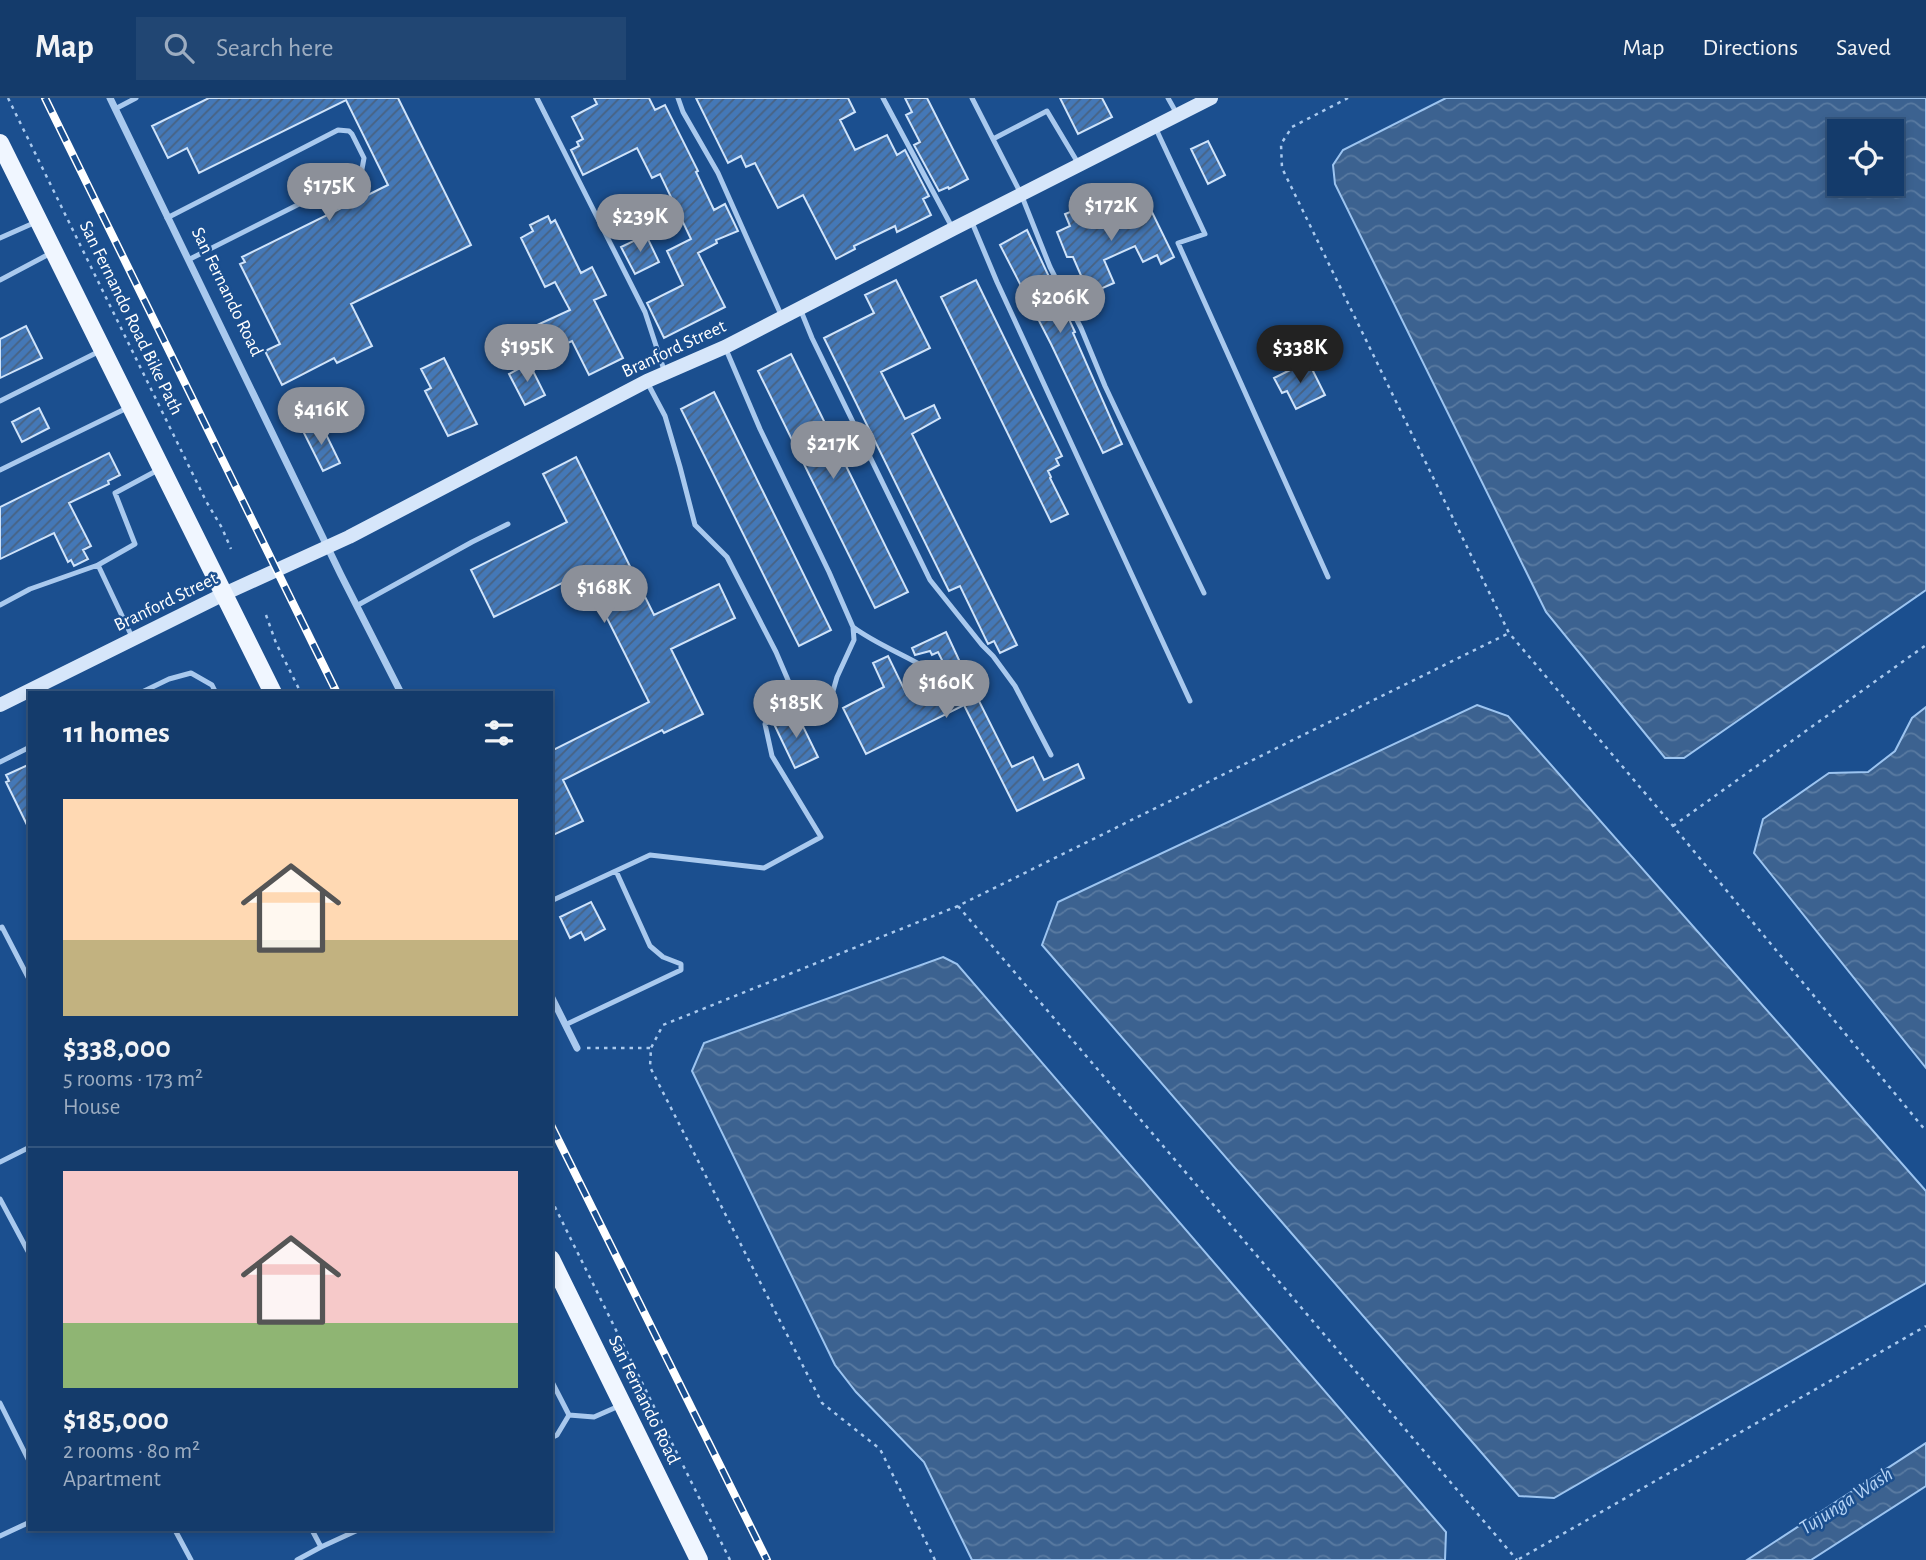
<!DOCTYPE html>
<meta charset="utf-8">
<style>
:root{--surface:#143b6b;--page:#214673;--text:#f1f3f6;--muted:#9dadc1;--line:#33557e;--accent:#8c9099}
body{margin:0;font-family:"Alegreya Sans",sans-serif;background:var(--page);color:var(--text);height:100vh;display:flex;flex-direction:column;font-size:26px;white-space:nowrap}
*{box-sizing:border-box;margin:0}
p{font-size:23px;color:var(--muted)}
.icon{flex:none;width:38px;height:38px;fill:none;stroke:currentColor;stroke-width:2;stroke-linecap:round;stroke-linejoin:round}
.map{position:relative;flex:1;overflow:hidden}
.panel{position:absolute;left:28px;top:593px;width:525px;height:840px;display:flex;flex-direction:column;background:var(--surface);border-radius:0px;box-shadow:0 4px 10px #0003,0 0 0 2px var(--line)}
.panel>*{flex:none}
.fabs{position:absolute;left:1827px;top:21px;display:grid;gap:14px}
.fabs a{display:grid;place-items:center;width:77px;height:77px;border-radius:0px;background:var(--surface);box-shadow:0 4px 10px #0003,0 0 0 2px var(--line);font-size:35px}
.price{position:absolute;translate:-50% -60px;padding:0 16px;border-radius:24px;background:var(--accent);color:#fff;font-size:23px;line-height:46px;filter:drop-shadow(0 2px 4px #0008)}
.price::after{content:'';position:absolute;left:50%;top:42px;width:21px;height:16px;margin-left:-10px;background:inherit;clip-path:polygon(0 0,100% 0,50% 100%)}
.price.on{background:#222;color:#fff}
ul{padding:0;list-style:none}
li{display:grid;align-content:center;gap:14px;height:371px;padding:0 35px}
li+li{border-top:2px solid var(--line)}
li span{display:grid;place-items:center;height:217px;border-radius:0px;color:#555}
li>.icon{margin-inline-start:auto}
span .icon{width:126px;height:126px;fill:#fffc;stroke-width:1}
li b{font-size:30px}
h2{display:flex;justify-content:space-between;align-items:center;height:84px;padding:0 35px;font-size:30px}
header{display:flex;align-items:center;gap:42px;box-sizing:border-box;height:98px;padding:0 35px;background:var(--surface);border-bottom:2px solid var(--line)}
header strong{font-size:33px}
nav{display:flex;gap:38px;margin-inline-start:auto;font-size:24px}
.search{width:490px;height:63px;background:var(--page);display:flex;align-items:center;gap:18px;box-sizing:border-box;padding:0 24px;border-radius:0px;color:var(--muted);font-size:26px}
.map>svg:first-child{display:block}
</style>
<header>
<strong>Map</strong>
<div class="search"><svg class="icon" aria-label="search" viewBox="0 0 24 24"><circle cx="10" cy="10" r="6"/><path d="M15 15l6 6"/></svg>Search here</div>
<nav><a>Map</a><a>Directions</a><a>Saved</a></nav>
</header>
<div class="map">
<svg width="1926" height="1462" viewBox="0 0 1926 1462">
<defs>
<pattern id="water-waves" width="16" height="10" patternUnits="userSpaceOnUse" patternTransform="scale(1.75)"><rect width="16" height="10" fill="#3c6290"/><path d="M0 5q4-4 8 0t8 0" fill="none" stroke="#597aa1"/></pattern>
<pattern id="building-hatch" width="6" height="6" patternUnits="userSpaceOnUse" patternTransform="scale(1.75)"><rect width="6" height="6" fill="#4478b7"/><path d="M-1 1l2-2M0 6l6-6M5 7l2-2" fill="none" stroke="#486282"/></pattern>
</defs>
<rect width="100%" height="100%" fill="#1b4f8f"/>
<!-- water -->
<path fill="url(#water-waves)" stroke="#9cc4f0" stroke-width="2" fill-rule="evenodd" d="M1446 0H1926V492L1684 660H1665L1546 514 1335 86 1333 67 1343 52ZM1892 33V86H1839V33Z
M1477 607 1508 618 1926 1093V1185L1554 1400 1519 1398 1042 847 1058 804Z
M1926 609V970L1754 755 1763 721 1829 675 1868 674 1895 653 1912 620Z
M943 859 957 866 1446 1434 1445 1462H972L924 1364 856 1294 835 1267 692 973 704 945Z
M1926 1345V1388L1811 1462H1747Z"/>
<!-- building -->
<path fill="url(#building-hatch)" stroke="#cfe3fa" stroke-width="2" d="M209 0H398L471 147 351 206 372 248 337 265 334 260 282 287 265 253 280 246 240 166 245 164 242 159 388 87 346 2 199 75 187 50 168 60 152 28Z
M594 0H649L655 12 665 7 698 73 696 74 714 112 725 106 738 133 716 142 717 145 698 155 725 209 664 240 647 205 683 187 667 153 691 141 660 76 652 80 637 50 583 77 571 52 579 48 577 44 583 41 572 19 597 6Z
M696 0H848L855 14 840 22 855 52 887 37 897 57 905 52 929 98 923 101 931 117 897 134 895 128 854 148 855 151 836 161 803 97 778 110 755 65 746 69 741 58 728 65Z
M905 0H927L968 81 949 91 948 89 939 93 914 47 920 44 906 17 912 14Z
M1060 0H1102L1112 19 1078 36Z
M1208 43 1225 77 1208 86 1191 51Z
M1148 106 1174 159 1161 166 1157 157 1143 164 1135 148 1104 162 1114 185 1089 196 1073 159H1067L1057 134 1070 128 1065 116 1080 110 1090 129 1122 113 1123 117Z
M548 118 551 125 555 122 581 175 592 169 606 197 594 202 623 260 589 277 572 243 548 254 535 228 570 212 555 184 545 189 521 140 533 133 530 127Z
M1027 132 1075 234 1073 235 1122 346 1103 355 1051 246 1000 147Z
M646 137 659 164 635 176 621 149Z
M896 182 930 250 881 274 905 321 934 307 940 320 912 336 1017 547 1000 555 994 543 988 546 960 488 949 493 824 240 874 215 865 197Z
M976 182 1062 358 1056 361 1059 367 1048 373 1051 379 1050 380 1068 416 1051 424 941 199Z
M26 228 42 260 0 280V241Z
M791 256 908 494 875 510 758 273Z
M444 260 477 326 448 338 425 293 431 290 421 271Z
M1308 263 1325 297 1296 311 1287 293 1282 295 1274 280Z
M529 265 545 297 525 307 509 276Z
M714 294 831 532 799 548 681 311Z
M39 310 49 330 22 344 12 324Z
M320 324 340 365 323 373 303 333Z
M109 355 120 377 108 383 109 386 69 405 91 448 83 452 88 461 74 468 71 462 68 464 54 435 0 461V409Z
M576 359 654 517 719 486 735 520 671 551 703 616 664 635 662 632 563 682 583 723 551 738V653L649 604 584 474 494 519 471 472 567 424 543 376Z
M946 534 965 575 979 569 986 585 973 591 1012 669 1033 659 1044 682 1078 666 1084 680 1017 713 964 607 866 656 843 610 884 589 873 565 888 558 907 597 949 576 938 554 932 557 930 553 915 557 912 550Z
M795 612 818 659 795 670 774 626Z
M30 666V733L6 684 9 683 6 677Z
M591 804 605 831 585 842 581 834 570 840 560 819Z"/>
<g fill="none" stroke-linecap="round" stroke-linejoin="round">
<!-- path -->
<path stroke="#a9c9ee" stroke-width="2.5" stroke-dasharray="3.5 5" stroke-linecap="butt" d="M8 0 206 403 222 430 231 451
M1348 0 1292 29 1281 46 1282 70 1509 535 1673 728 1926 1033
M266 517 276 545 301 595
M1673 728 1926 547
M958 808 1517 1462
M587 950H651
M551 1101 730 1462
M1519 1461 1926 1228
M935 1462 880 1351 822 1305 650 969 651 950 663 927 958 808 1509 535"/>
<!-- lane -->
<path stroke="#a9c9ee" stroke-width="5" d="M537 0 645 214 664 272
M678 0 683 14 718 75 782 219
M883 0 953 131
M972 0 1021 96 1050 169 1081 230 1105 288 1140 362 1204 495
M1168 0 1177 16
M115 11 136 0
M1156 31 1205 136 1178 145 1328 479
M993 41 1047 13 1078 65
M167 120 338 32 349 33 352 36 364 60 362 71 359 76 188 162
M971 122 997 184 1190 603
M0 140 36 124
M0 182 51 155
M801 213 812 240 930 482 982 547 993 558 1015 588 1051 657
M725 249 760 331 829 474 853 529 854 542 837 579 833 593 834 608
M0 303 100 253
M0 372 127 310
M98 467 135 446 115 395 158 372
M0 507 30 491 98 467 133 541
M358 507 472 444 508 426
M853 529C877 547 906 557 931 573
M140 595 169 581 191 575 212 587 216 595
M0 664 30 649
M551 803 650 757 764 770 821 739 772 658 765 626 797 603 776 554 727 459 695 427 680 369 665 318 647 284
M0 830 2 829 30 883
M565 927 681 872V866L663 859 650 848 616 773
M0 1064 30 1049
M0 1101 30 1157
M551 1282 569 1317 557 1337 551 1340
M0 1305 30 1365
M569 1317 594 1319 619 1308
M175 1432 191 1462
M312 1432 321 1449 358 1432
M0 1438 30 1424
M297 1462 321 1449"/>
<!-- street -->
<path stroke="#a9c9ee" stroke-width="7" d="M110 0 341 477 401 595
M551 898 577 950"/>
<!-- secondary -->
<path stroke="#d6e6fa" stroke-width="14" d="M0 607 224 496 349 439 647 283 725 249 953 131 1211 0"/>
<!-- primary -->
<path stroke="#f0f6ff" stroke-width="18" d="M0 45 273 595
M551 1161 699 1462"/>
<defs>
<path id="rail" d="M45 0 337 595
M551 1027 767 1462"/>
</defs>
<!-- rail casing -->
<use href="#rail" stroke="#fff" stroke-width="8"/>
<!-- rail -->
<use href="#rail" stroke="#1b4f8f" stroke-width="5" stroke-dasharray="16" stroke-linecap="butt"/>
</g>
<g text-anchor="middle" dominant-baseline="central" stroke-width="5" stroke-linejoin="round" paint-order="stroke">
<!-- street labels -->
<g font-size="19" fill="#fff" stroke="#1b4f8f">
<text transform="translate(227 194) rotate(64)">San Fernando Road</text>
<text transform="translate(131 220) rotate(64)">San Fernando Road Bike Path</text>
<text transform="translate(674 251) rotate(-25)">Branford Street</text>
<text transform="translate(166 504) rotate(-26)">Branford Street</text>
<text transform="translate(644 1302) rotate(64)">San Fernando Road</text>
</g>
<!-- water labels -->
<g font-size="21" font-style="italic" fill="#b5d3f5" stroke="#1b4f8f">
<text transform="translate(1846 1403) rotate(-33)">Tujunga Wash</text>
</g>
</g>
</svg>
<div class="fabs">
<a><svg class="icon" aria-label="locate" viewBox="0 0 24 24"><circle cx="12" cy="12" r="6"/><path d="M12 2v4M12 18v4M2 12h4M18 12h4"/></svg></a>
</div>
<b class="price" style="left:329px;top:125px">$175K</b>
<b class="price" style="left:1111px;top:145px">$172K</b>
<b class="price" style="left:640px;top:156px">$239K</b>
<b class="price" style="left:1060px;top:237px">$206K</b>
<b class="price" style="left:527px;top:286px">$195K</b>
<b class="price on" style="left:1300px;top:287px">$338K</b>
<b class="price" style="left:321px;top:349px">$416K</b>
<b class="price" style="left:833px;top:383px">$217K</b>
<b class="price" style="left:604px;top:527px">$168K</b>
<b class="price" style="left:946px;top:622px">$160K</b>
<b class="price" style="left:796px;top:642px">$185K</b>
<section class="panel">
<h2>11 homes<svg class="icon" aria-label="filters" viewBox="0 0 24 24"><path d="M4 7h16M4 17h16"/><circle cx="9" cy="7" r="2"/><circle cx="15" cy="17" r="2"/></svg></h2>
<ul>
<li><span style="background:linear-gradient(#ffd9b3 65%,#c2b280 0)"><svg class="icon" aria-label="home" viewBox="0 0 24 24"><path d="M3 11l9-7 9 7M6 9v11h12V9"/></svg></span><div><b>$338,000</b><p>5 rooms · 173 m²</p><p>House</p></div></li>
<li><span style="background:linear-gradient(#f6c9c9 70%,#8fb573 0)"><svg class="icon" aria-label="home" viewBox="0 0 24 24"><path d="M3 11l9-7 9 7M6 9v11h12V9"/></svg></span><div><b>$185,000</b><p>2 rooms · 80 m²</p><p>Apartment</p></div></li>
</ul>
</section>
</div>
